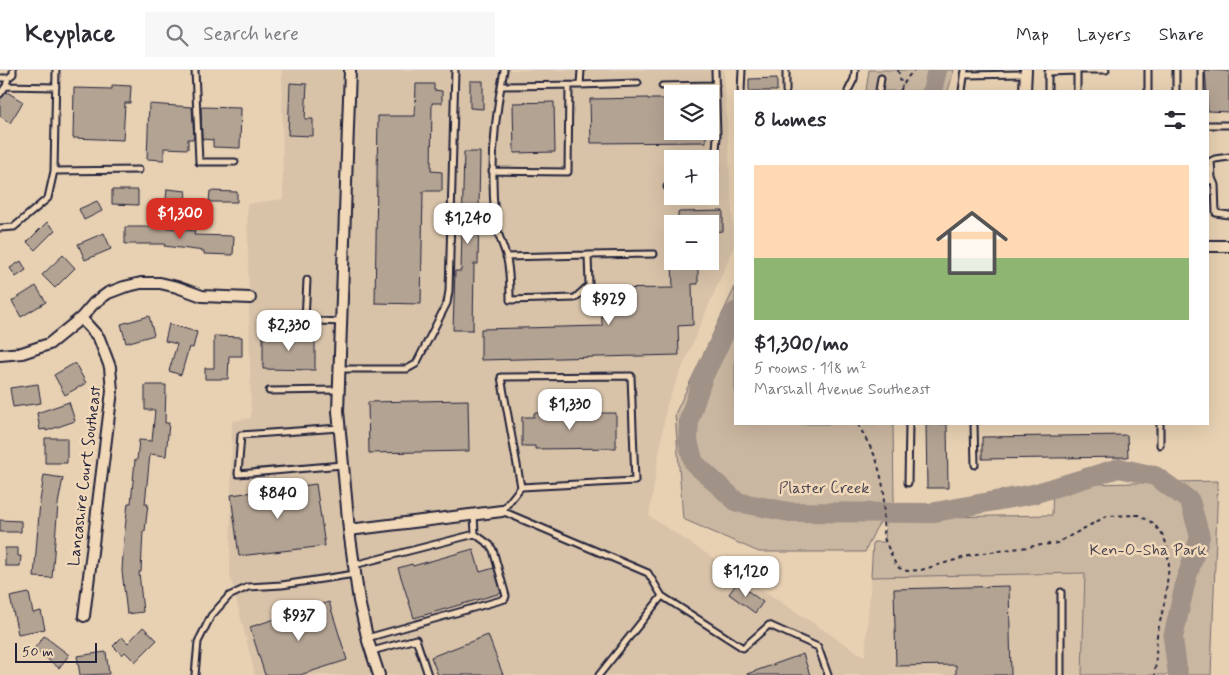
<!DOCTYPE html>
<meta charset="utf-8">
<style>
:root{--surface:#fff;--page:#f7f7f7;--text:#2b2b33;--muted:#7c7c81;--line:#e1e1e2;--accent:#d93025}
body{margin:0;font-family:Mynerve,sans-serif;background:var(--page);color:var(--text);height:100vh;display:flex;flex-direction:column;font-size:19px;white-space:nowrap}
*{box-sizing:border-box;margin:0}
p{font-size:16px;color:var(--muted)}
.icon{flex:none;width:28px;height:28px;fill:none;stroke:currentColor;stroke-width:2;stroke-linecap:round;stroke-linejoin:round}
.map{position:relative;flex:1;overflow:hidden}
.details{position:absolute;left:734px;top:20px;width:475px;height:335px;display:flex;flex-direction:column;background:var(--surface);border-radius:0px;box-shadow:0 5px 20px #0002}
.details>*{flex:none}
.tools{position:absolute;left:664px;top:15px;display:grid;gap:10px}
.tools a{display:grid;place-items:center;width:55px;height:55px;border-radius:0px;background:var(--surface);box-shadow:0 5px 20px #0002;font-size:25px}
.scale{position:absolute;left:15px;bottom:12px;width:82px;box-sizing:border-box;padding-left:5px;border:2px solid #22223b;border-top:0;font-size:14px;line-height:18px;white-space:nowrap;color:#22223b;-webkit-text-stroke:4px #f0d8b8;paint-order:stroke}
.price{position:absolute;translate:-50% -42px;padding:0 11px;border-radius:10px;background:#fff;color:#222;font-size:16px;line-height:32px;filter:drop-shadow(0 1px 2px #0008)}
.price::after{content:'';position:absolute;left:50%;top:30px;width:15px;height:11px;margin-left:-8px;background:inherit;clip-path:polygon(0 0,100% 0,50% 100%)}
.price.on{background:var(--accent);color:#fff}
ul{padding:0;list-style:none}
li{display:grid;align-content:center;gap:10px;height:265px;padding:0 20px}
li span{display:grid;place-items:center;height:155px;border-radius:0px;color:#555}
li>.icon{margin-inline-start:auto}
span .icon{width:90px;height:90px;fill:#fffc;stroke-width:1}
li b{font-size:21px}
h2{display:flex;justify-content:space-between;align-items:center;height:60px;padding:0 20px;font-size:21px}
header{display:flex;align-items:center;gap:30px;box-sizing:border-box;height:70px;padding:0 25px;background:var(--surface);border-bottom:1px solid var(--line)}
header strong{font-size:24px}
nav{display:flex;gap:28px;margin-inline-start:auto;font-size:18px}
.search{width:350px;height:45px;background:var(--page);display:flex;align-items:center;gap:12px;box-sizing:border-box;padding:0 18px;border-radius:0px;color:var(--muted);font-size:19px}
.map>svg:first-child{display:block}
</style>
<header>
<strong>Keyplace</strong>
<div class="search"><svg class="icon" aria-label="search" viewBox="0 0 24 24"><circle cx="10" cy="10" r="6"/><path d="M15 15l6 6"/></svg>Search here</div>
<nav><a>Map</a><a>Layers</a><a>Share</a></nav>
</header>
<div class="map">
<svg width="1229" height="605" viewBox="0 0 1229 605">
<rect width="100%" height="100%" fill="#e8d1b3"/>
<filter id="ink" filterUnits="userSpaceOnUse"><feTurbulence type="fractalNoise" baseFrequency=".02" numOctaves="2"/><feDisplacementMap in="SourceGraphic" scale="10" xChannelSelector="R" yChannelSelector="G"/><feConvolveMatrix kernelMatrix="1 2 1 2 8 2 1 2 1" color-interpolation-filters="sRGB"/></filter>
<g filter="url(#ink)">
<!-- built -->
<path fill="#d8c3a9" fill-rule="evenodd" d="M282 0H724L734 176 667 334 649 446 865 587 871 507 1086 503 1082 605H255L230 505 232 351 251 348 247 134 283 129ZM672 24H710V61H672ZM672 89H710V126H672ZM672 154H710V191H672Z"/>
<!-- green -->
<path fill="#cab7a1" stroke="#766c6e" d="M869 0H954L948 21H866Z
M735 217V354H893L894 432 875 460 865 482H759L683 449 675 344Z
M1218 411 1211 605H1082L1085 503 871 507 873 472H885L886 448 1052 445 1053 415Z"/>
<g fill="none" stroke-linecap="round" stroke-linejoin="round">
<!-- river -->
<path stroke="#a19288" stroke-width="20" d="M932 21 937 0
M735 242 703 307 689 350 688 371 694 393 737 432 789 442 930 443 1033 424 1119 398 1155 406 1190 431 1200 467 1186 510 1173 568 1178 605"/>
</g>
<!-- building -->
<path fill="#b3a393" stroke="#22223b" d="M1205 0 1229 1V42L1208 41Z
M777 8V21H749V9Z
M470 11H483V39L470 38Z
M290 13 307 14 305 49H313V66L288 65Z
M416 14H434V20L442 21V33H432L431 101 442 102V121H423L421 234 375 233 378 46H415Z
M112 15 131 16 130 33H125L123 70 73 68 74 18 112 19Z
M7 22 23 32 10 53 0 46V28Z
M648 28V29H672V61H706V72L591 73 590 29Z
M554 32 555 82 514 83 513 33Z
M149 34 192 37 194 69H188V79L164 78V90L147 89Z
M201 37 241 38 240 78 213 77V70L202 69Z
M464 82H480L478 194H474L473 260H453L455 201H461Z
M167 119 186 121 185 132 166 130Z
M112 120H138V135L112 134Z
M210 121 237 122V132H209Z
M97 131 102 141 84 150 79 139Z
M723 141V161L710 162V154H678V142Z
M47 152 55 160 35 180 27 172Z
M125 157H159L195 161 194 165 234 166 233 185 204 184V181L164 176 165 174H125Z
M104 163 111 179 85 190 78 174Z
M63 185 75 198 55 218 42 205Z
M21 191 26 200 16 207 10 198Z
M672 191H698V214H692L693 255 678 256 679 285 481 290V259L602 256 601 219 673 218Z
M36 216 46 232 21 247 12 231Z
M149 246 154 265 126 273 121 254Z
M169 254 197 262 193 278 189 277 181 305 169 301 177 274 165 271Z
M263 265H315V300L263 299Z
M214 266 242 267V286H229L228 309H205V298H214Z
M75 293 86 313 65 325 54 305Z
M38 314 41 333 13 337 10 318Z
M145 315H166L165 353H169L166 386 150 384 145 434H148L145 461H143L141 502H139L143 542 127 544 122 501 124 468 128 433H131L135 390H137L139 370 152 371 155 340H145Z
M468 330 469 381 369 383 368 332Z
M69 332 75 351 46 361V359L40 360 37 343Z
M534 343H616V378L535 379V376H522V347H534Z
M926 354H947L948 418H927Z
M1127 365 1128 387 982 389V367Z
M45 368H67V393H45Z
M44 405 63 408 58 434 52 508 34 507 40 431Z
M316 414 325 476 239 486 231 425Z
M0 450 21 451V462H0Z
M5 478H18V486H21L20 496H5Z
M473 479 480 502 494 498 501 523 414 548 398 498 412 494 413 496Z
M737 513 763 532 755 543 729 524Z
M1009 516 1011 605H956V595L896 596 894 519Z
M29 523 33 543 41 541 45 559 18 564 10 527Z
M329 532 347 590 300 605H265L250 557Z
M143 557 157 570 135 592 125 582 122 585 113 576 122 567 128 573Z
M488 565 503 605H438L431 587Z
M44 566 69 585 59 598 34 579Z
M106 582 109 604 80 605 77 586Z
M803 584 810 605H747V604Z"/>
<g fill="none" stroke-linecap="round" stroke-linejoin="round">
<defs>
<path id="service" d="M56 0 54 101 139 100
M195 0 199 92H235
M504 0C494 49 490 98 495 148 496 160 502 173 506 185 510 200 510 215 510 230L575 228 589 215 588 185 654 184
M581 0 580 15 638 13
M1077 0H1106
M964 5 1026 4
M0 8H8
M6 16 56 17
M501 16 580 15
M662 16 716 15
M741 21 742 0
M786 21V0
M848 21 854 9 855 0
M879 21 881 8
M962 21 965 0
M1048 21V2L1077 1V21
M1148 21V0
M1176 21V0
M1201 21V0
M0 24 6 16 8 8 13 4V0
M1208 55H1229
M492 101 568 102 569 16
M1212 108 1215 115 1216 143 1229 145
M1208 112 1212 108 1211 91 1215 89 1229 87
M710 113 714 111 717 66 715 0
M667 117H672
M0 158 14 157 48 128 54 101
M506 187 588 185
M277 249 341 252
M305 250 307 210
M340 299H407L416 294 447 233 449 221 455 0
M269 321 338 320
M974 354 975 395
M339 358 241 365 238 404 342 395
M1160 375V354
M908 413 909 354
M521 417 635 411 631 306 501 307 521 417 502 441 648 503 662 526
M354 495 475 464 474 445
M1061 522V605
M367 568 505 529 506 526 493 480 490 475 475 464
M372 581 416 569 428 605
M195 605 198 572 211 546 229 526 248 517 282 515 355 504
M599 605 662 526 743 578 769 555 818 577 828 605"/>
<path id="minor" d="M350 0 338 341 349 460 359 531 368 571 379 605
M1025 21 1026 0
M1208 176H1229
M81 248 99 268 110 297 112 321 84 546
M0 285 22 283 49 274 81 248 94 233 108 223 124 217 141 213H160L177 217 202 226 250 228
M349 460 502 441"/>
</defs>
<!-- service casing -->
<use href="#service" stroke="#22223b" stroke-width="9"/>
<!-- minor casing -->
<use href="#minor" stroke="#22223b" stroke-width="14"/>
<!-- path -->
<path stroke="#22223b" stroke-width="2" stroke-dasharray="4 4" stroke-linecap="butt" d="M898 0 902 17
M900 21 907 8 914 0
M858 354 876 388 882 411 884 423 883 466 895 493 899 498 907 501 921 500 976 484 1057 473 1107 446 1138 445 1153 453 1162 464 1167 475 1169 496 1165 530 1157 565 1155 605"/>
<!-- service -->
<use href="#service" stroke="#f0d8b8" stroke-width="5"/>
<!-- minor -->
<use href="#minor" stroke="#f0d8b8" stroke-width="10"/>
</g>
</g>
<g text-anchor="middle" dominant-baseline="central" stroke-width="5" stroke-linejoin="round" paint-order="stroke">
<!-- street labels -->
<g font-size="16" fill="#22223b" stroke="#f0d8b8">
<text transform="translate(85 406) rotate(-83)">Lancashire Court Southeast</text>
</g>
<!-- park labels -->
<g font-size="16" fill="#4c4754" stroke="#f0d8b8">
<text x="824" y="418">Plaster Creek</text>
<text x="1148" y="480">Ken-O-Sha Park</text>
</g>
</g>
</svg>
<div class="tools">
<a><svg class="icon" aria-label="layers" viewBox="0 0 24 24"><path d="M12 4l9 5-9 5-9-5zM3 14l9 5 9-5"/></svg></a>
<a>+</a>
<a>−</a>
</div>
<div class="scale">50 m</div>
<b class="price on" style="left:180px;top:170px">$1,300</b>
<b class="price" style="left:468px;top:175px">$1,240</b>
<b class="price" style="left:609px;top:256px">$929</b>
<b class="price" style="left:289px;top:282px">$2,330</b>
<b class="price" style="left:570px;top:361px">$1,330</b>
<b class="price" style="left:278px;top:450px">$840</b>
<b class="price" style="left:746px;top:528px">$1,120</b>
<b class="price" style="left:299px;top:572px">$937</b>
<section class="details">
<h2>8 homes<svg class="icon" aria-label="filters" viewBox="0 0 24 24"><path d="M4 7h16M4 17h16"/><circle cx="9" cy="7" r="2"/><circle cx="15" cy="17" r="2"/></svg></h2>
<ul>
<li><span style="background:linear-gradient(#ffd9b3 60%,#8fb573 0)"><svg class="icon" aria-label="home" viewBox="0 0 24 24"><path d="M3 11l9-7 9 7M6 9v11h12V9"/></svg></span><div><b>$1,300/mo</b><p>5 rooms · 118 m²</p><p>Marshall Avenue Southeast</p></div></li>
</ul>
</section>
</div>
